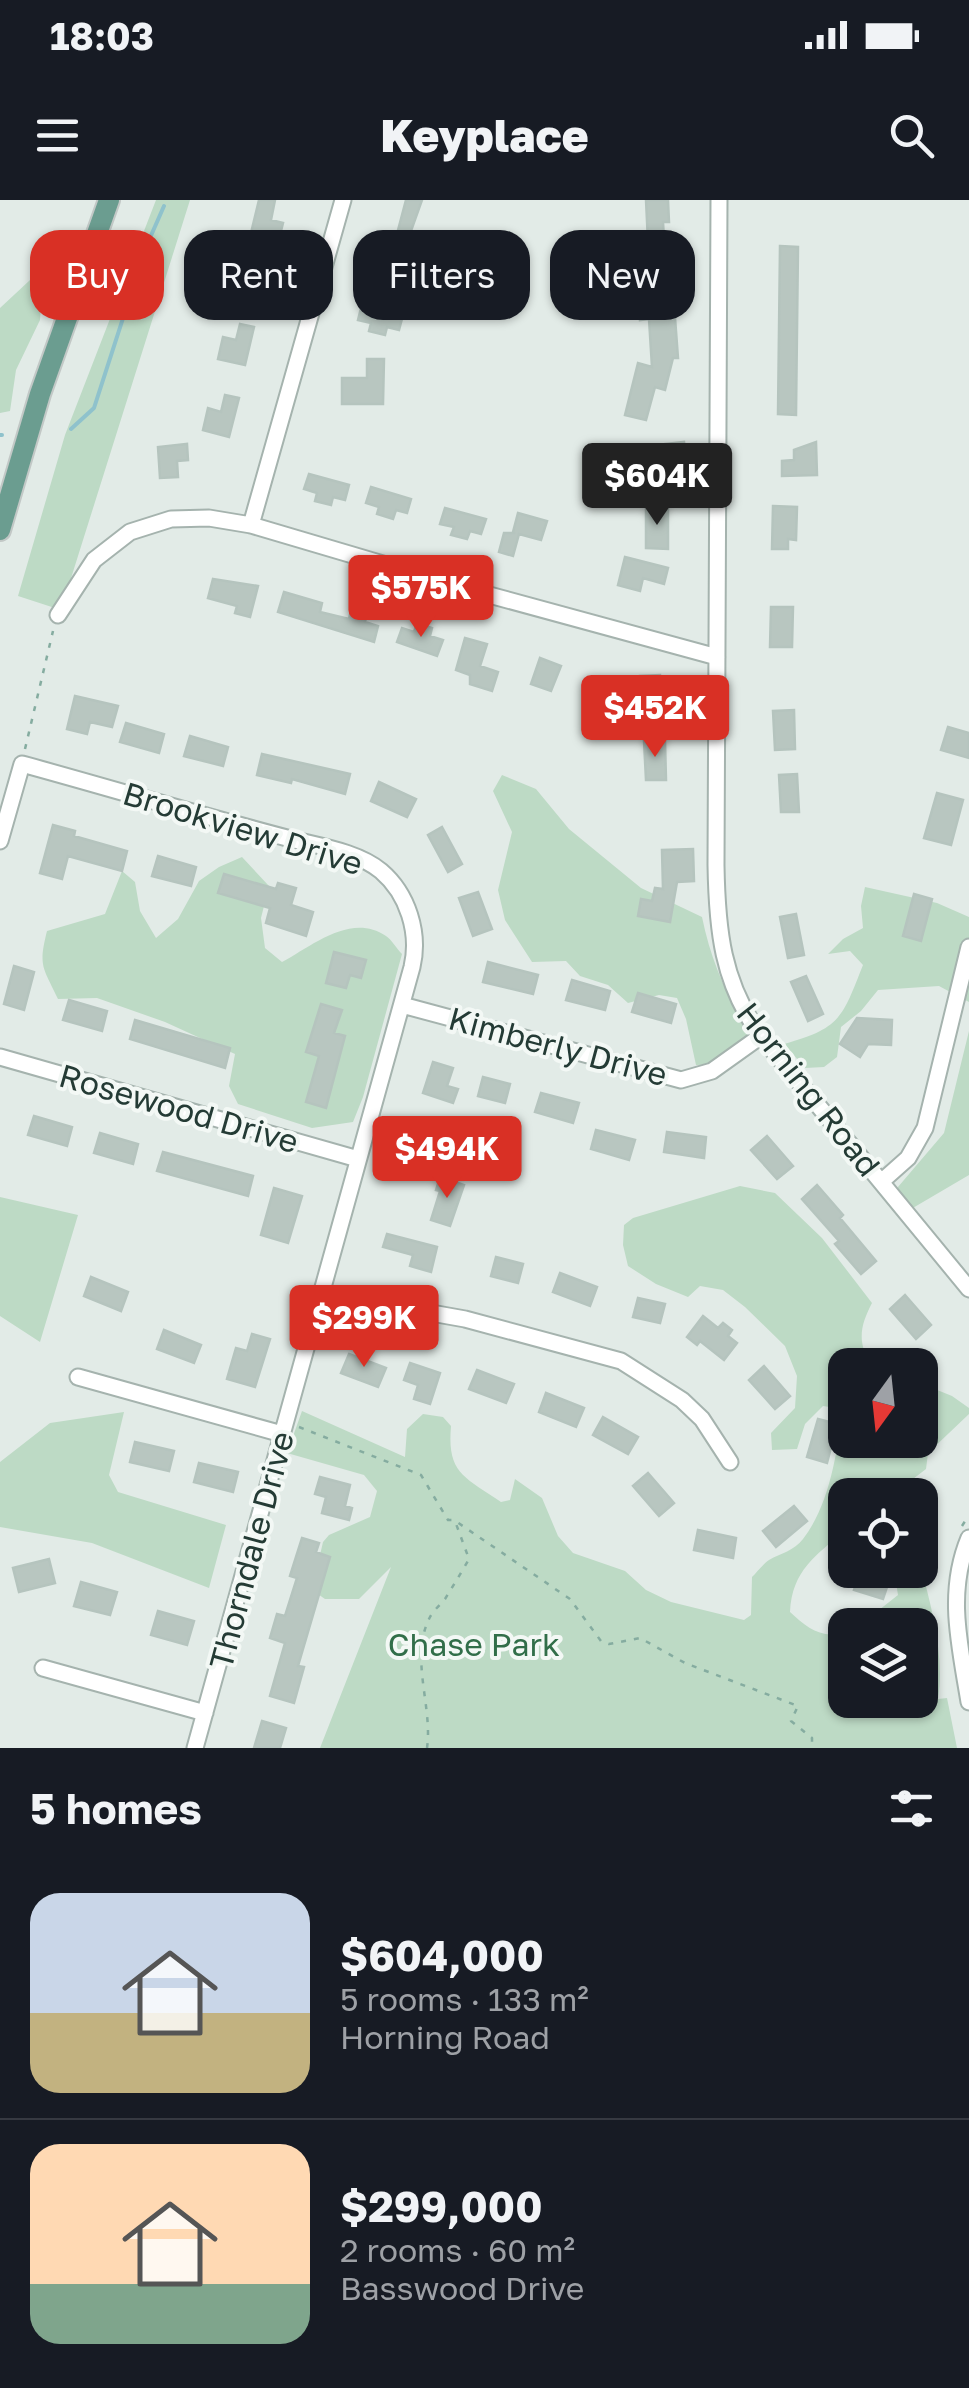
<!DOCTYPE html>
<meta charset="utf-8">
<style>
:root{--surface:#171b24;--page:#20242c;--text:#f1f3f6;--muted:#9ea1a6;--line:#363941;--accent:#d93025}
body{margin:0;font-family:"Golos Text",sans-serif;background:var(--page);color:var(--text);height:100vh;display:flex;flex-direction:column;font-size:38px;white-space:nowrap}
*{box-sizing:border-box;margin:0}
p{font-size:32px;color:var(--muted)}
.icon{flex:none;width:55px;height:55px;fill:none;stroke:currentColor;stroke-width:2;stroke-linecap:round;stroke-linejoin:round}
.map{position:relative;height:1548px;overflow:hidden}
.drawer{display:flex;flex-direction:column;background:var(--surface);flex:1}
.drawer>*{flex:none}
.top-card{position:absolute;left:30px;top:30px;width:910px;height:90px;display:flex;gap:20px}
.needle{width:65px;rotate:195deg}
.controls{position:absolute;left:828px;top:1148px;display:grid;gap:20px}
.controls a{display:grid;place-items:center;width:110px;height:110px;border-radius:20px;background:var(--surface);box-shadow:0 2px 8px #0004;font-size:50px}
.price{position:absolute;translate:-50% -85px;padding:0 22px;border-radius:10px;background:var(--accent);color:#fff;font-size:32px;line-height:65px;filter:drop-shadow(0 2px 5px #0008)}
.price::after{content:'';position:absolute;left:50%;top:60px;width:30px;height:22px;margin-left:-15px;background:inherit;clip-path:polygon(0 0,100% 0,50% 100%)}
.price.active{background:#222;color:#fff}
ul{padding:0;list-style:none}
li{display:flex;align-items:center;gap:30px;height:250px;padding:0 30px}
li+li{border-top:2px solid var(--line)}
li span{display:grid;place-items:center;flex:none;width:280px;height:200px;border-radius:30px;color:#555}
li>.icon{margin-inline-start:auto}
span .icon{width:120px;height:120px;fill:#fffc;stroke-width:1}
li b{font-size:42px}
h2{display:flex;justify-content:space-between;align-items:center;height:120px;padding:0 30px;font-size:42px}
.chip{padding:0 35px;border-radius:30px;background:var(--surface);box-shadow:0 2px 8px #0004;font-size:35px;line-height:90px}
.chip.active{background:var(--accent);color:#fff}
.status{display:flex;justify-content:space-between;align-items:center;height:70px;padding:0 50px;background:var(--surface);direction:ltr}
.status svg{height:28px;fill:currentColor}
header{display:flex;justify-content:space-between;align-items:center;height:130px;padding:0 30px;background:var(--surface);font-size:45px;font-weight:800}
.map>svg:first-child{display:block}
</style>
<div class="status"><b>18:03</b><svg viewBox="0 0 49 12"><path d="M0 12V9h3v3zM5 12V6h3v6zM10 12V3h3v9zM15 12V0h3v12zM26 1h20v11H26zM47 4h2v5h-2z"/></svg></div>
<header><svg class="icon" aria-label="menu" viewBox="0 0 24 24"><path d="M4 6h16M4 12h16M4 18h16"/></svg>Keyplace<svg class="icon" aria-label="search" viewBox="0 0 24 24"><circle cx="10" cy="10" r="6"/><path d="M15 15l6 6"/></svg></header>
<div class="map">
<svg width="969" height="1548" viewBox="0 0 969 1548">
<rect width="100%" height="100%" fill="#e2ebe7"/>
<!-- green -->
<path fill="#bddac5" d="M156 0H190L61 410 18 396 65 235Z
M44 67 40 120 16 170 10 211 0 213V108Z
M502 575 536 589 569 629 641 688 702 717C711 761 726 794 749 832L725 864 696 865 686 819 677 798 659 795 628 803 608 785 580 776 566 761 532 762 505 720 498 690 512 632 493 591Z
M242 657 269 686 261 718 265 748 282 762C312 746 351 712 386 736 392 740 397 749 402 754L363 897 353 922 312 928 238 904 229 886 235 854 165 822 97 798 58 799C43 767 38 767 47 731L105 714 122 671 135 682 140 711 156 738 178 719 199 681 219 667Z
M865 687 937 703 969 717V802L939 786 878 790 861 811 841 827 837 857 824 867 805 868 784 844C841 828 842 818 863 765L850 751 828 754 843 739 863 728 861 706Z
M969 831V975L906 1012 892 994 944 933Z
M740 986 775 993 822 1038 872 1103C860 1126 857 1142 871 1165H845V1240H920V1183L952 1196 969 1208V1214L928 1253 926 1269 913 1279 882 1284 881 1295H845V1330C816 1356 792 1370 790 1412 806 1427 822 1440 845 1432V1500H920V1425H860L898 1395 894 1370H920V1363C931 1406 945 1455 938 1499L947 1498 957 1548H320L391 1367 359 1399H325L312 1390 323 1342 329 1335 370 1317 377 1291 364 1275 287 1253 302 1211 405 1257 407 1229 423 1214 443 1217 451 1226C447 1273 463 1276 501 1302L510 1300 515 1279 542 1298 558 1336 573 1353 625 1371 646 1390 671 1402 744 1420 751 1415 752 1377C757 1372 763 1364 769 1360 781 1353 794 1351 803 1339 830 1304 837 1252 843 1209L823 1206 805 1224 797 1249 772 1250 771 1233 795 1208 797 1176 785 1146 745 1107 723 1090 700 1086 688 1097 656 1084 628 1066 623 1045 624 1025 633 1018Z
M0 997 78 1015 40 1142 0 1116Z
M124 1212 109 1275 118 1292 226 1325 209 1388 92 1343 0 1327V1262L50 1223Z"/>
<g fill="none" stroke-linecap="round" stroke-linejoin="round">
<!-- stream -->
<path stroke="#8fc2cc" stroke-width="4" d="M71 229 94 208 146 47 164 6
M0 235H2"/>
</g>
<!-- building -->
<path fill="#b8c6c0" stroke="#b5c4be" stroke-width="2.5" d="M259 0H275L271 20 283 23 279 39 272 37 264 71 276 74 272 90 245 83 256 34 251 33Z
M406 0H422L396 73 379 68 390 32 397 34Z
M646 0H668L669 22H663L666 73H644L642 42H648Z
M780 46 798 47 796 215 778 214Z
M362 104 403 115 399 130 387 127 385 135 369 131 371 123 358 120Z
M674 104 678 158H673L665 190 655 187 646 220 625 215 638 163 652 167 649 119 640 120 639 107Z
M240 124 254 127 245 165 218 159 223 137 236 140Z
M367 159H384L383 204H342V178H367Z
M225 195 239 198 229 237 203 230 208 208 221 212Z
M684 242 687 270 659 274 656 245Z
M816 242 817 275 782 276V261L794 260V250Z
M187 244 188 260 177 261 178 277 160 278 158 247Z
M309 274 349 285 345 300 333 297 331 305 315 301 317 293 304 289Z
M371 287 411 299 407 313 396 310 393 319 377 314 379 307 366 303Z
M773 306 797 307 796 340 788 339V349H772Z
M445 308 486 319 481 334 470 331 467 339 451 335 454 327 440 324Z
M646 308H668V349L646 348Z
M518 313 547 321 541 340 519 334 513 356 499 352 504 333H515L513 332Z
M625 357 668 368 664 384 643 378 640 391 618 385Z
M213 379 258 386 250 417 235 413 237 406 208 398Z
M284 392 322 403 320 412 349 419 351 410 367 414 365 422 378 426 374 442 278 412Z
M771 407H793L792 447H770Z
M417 423 432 428 430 436 443 440 437 456 397 442 402 428 414 432Z
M465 438 487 444 480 466 498 472 492 491 470 484V475L456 470Z
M540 458 561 466 551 491 531 484Z
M660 475 662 515 642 516 640 476Z
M75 496 118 506 112 527 90 522 87 534 67 529Z
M794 510 795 549 775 550 773 511Z
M126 523 164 534 159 553 120 542Z
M948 527 969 533V558L941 550Z
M190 536 228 547 223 566 184 556Z
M665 540 666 580H646L644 541Z
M262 554 350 574 345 594 292 579 291 583 257 575Z
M797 574 799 612H781L779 575Z
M379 582 416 599 407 617 371 601Z
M937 593 963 600 951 645 924 638Z
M53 625 75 631 74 636 127 651 122 671 68 656 62 679 40 673Z
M442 627 462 664 448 672 428 635Z
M693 649 694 681 677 682 670 722 638 716 641 699 652 701 655 688 663 689 662 650Z
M158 656 196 667 191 686 152 676Z
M224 674 276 689 278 683 296 688 291 705 313 712 306 736 266 723 270 708 218 693Z
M478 692 492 729 473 736 459 698Z
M914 694 932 699 921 741 903 736Z
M796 714 804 755 788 758 780 717Z
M334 752 366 760 361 778 350 775 346 788 326 783Z
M488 762 538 775 533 794 483 782Z
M14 766 34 772 24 810 4 804Z
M806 776 823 814 808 821 791 782Z
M572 780 610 791 605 810 566 800Z
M638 793 676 804 671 823 632 812Z
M69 800 107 811 102 831 63 820Z
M321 804 342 810 334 833 345 836 326 908 306 902 319 856 306 852Z
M857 818 892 820 891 845 868 844 860 857 840 844Z
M135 820 230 848 225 868 130 839Z
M433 862 453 868 447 886 458 889 453 903 423 893Z
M483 877 510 884 505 903 478 896Z
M541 893 579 903 573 923 535 912Z
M34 916 72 927 67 946 28 935Z
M596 930 635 940 629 960 591 949Z
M667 932 706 937 704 958 664 952Z
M100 933 138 944 133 964 94 953Z
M767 936 793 966 777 979 751 950Z
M163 952 253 976 248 996 157 971Z
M440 977 464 985 450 1026 431 1020 440 991 436 990Z
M817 985 843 1015 840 1018 876 1061 861 1074 835 1044 839 1041 802 999Z
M274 988 302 996 288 1043 261 1035Z
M387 1034 437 1047 431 1072 410 1066 413 1055 383 1047Z
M496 1057 523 1064 518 1083 491 1076Z
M560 1073 597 1087 590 1106 553 1092Z
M91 1077 128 1092 121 1111 84 1096Z
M905 1095 931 1125 916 1139 890 1109Z
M638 1098 665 1104 660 1123 633 1117Z
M703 1116 718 1128 723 1123 732 1130 728 1136 737 1143 724 1160 700 1141 697 1145 687 1137Z
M164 1130 201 1145 194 1163 157 1149Z
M252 1134 270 1139 255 1187 227 1179 236 1148 247 1151Z
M349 1154 386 1168 378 1187 341 1173Z
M410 1163 440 1173 430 1204 414 1199 418 1185 404 1180Z
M764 1166 790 1196 775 1209 749 1180Z
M477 1170 514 1184 506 1203 469 1189Z
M546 1193 584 1208 576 1227 539 1212Z
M603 1217 638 1237 628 1254 593 1235Z
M818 1219 837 1224 827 1263 807 1257Z
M135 1242 174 1251 169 1271 130 1262Z
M199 1263 238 1272 233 1292 194 1282Z
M648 1273 674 1303 659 1316 633 1286Z
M320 1277 350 1285 345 1306 352 1308 349 1320 322 1313 326 1297 315 1294Z
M794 1306 807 1321 776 1347 763 1331Z
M698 1330 736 1338 733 1358 694 1350Z
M302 1338 319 1343 316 1352 330 1357 298 1466 304 1467 294 1503 270 1496 285 1443 270 1438 277 1414 285 1416 297 1378 290 1376Z
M49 1359 55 1383 19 1392 13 1368Z
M861 1370H875L891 1375 883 1399 854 1390Z
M81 1382 117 1392 110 1415 74 1406Z
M158 1411 194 1421 187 1445 151 1435Z
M262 1521 286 1528 280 1548H254Z"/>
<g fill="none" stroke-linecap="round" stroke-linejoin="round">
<defs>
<path id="minor" d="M719 0 716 665C717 729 722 783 761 836L969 1089
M251 325 343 0
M58 415 94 360 130 332 171 319 209 318 251 325 471 390 717 457
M0 641 22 564C110 588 199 615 287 638 317 646 357 651 381 671 408 694 420 733 412 767L195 1548
M402 805 681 880 712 871 761 836
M0 857 358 959
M881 982 908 958 925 928 969 747
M321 1094 391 1114H437L465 1119 621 1161 682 1200 702 1219 730 1262
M78 1177 282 1234
M969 1338C946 1393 960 1446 969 1502
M43 1468 205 1513"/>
<path id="major" d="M0 330 40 194 109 0"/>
</defs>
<!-- minor casing -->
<use href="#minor" stroke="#a5b3ae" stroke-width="19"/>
<!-- major casing -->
<use href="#major" stroke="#c2c8c6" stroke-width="24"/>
<!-- path -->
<path stroke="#85aca0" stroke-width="2.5" stroke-dasharray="5 8" stroke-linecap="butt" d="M25 549 53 431
M299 1227 421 1275 448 1320H454L570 1399 601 1441 609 1444 640 1438 685 1463 798 1506 791 1521 812 1538V1548
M962 1326 969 1315
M427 1548C433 1506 409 1457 430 1417 433 1411 440 1405 445 1399 453 1386 461 1373 469 1359L455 1321"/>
<!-- minor -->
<use href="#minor" stroke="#fff" stroke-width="15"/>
<!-- major -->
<use href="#major" stroke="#6b9d90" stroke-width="20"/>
</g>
<g text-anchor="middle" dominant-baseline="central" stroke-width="8" stroke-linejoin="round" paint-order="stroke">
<!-- street labels -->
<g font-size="32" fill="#243b35" stroke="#f3f8f5">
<text transform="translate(243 628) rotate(17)">Brookview Drive</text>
<text transform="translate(558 846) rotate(15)">Kimberly Drive</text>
<text transform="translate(809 889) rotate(52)">Horning Road</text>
<text transform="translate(179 908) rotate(16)">Rosewood Drive</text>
<text transform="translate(251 1350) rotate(-75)">Thorndale Drive</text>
</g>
<!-- park labels -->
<g font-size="32" fill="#316e49" stroke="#f3f8f5">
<text x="474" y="1444">Chase Park</text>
</g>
</g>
</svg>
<div class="controls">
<a><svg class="needle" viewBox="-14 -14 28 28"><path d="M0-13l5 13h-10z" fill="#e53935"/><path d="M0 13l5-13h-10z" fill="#9ea1a6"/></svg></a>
<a><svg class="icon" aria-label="locate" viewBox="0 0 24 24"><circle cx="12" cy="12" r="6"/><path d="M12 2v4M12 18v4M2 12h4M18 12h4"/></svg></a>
<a><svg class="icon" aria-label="layers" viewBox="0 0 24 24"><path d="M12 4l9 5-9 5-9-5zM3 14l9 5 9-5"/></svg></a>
</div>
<b class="price active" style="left:657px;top:328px">$604K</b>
<b class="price" style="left:421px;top:440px">$575K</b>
<b class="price" style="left:655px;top:560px">$452K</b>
<b class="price" style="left:447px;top:1001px">$494K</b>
<b class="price" style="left:364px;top:1170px">$299K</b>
<div class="top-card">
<a class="chip active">Buy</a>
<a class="chip">Rent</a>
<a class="chip">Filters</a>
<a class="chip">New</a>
</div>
</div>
<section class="drawer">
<h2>5 homes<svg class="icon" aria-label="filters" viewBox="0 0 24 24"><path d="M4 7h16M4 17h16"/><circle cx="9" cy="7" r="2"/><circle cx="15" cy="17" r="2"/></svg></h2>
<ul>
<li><span style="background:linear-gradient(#c9d6e8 60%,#c2b280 0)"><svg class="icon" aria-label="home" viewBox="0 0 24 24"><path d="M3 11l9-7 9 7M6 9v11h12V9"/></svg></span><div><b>$604,000</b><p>5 rooms · 133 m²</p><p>Horning Road</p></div></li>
<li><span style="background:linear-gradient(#ffd9b3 70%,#7fa58c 0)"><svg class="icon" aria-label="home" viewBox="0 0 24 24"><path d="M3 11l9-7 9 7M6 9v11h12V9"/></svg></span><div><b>$299,000</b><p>2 rooms · 60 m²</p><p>Basswood Drive</p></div></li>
</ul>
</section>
